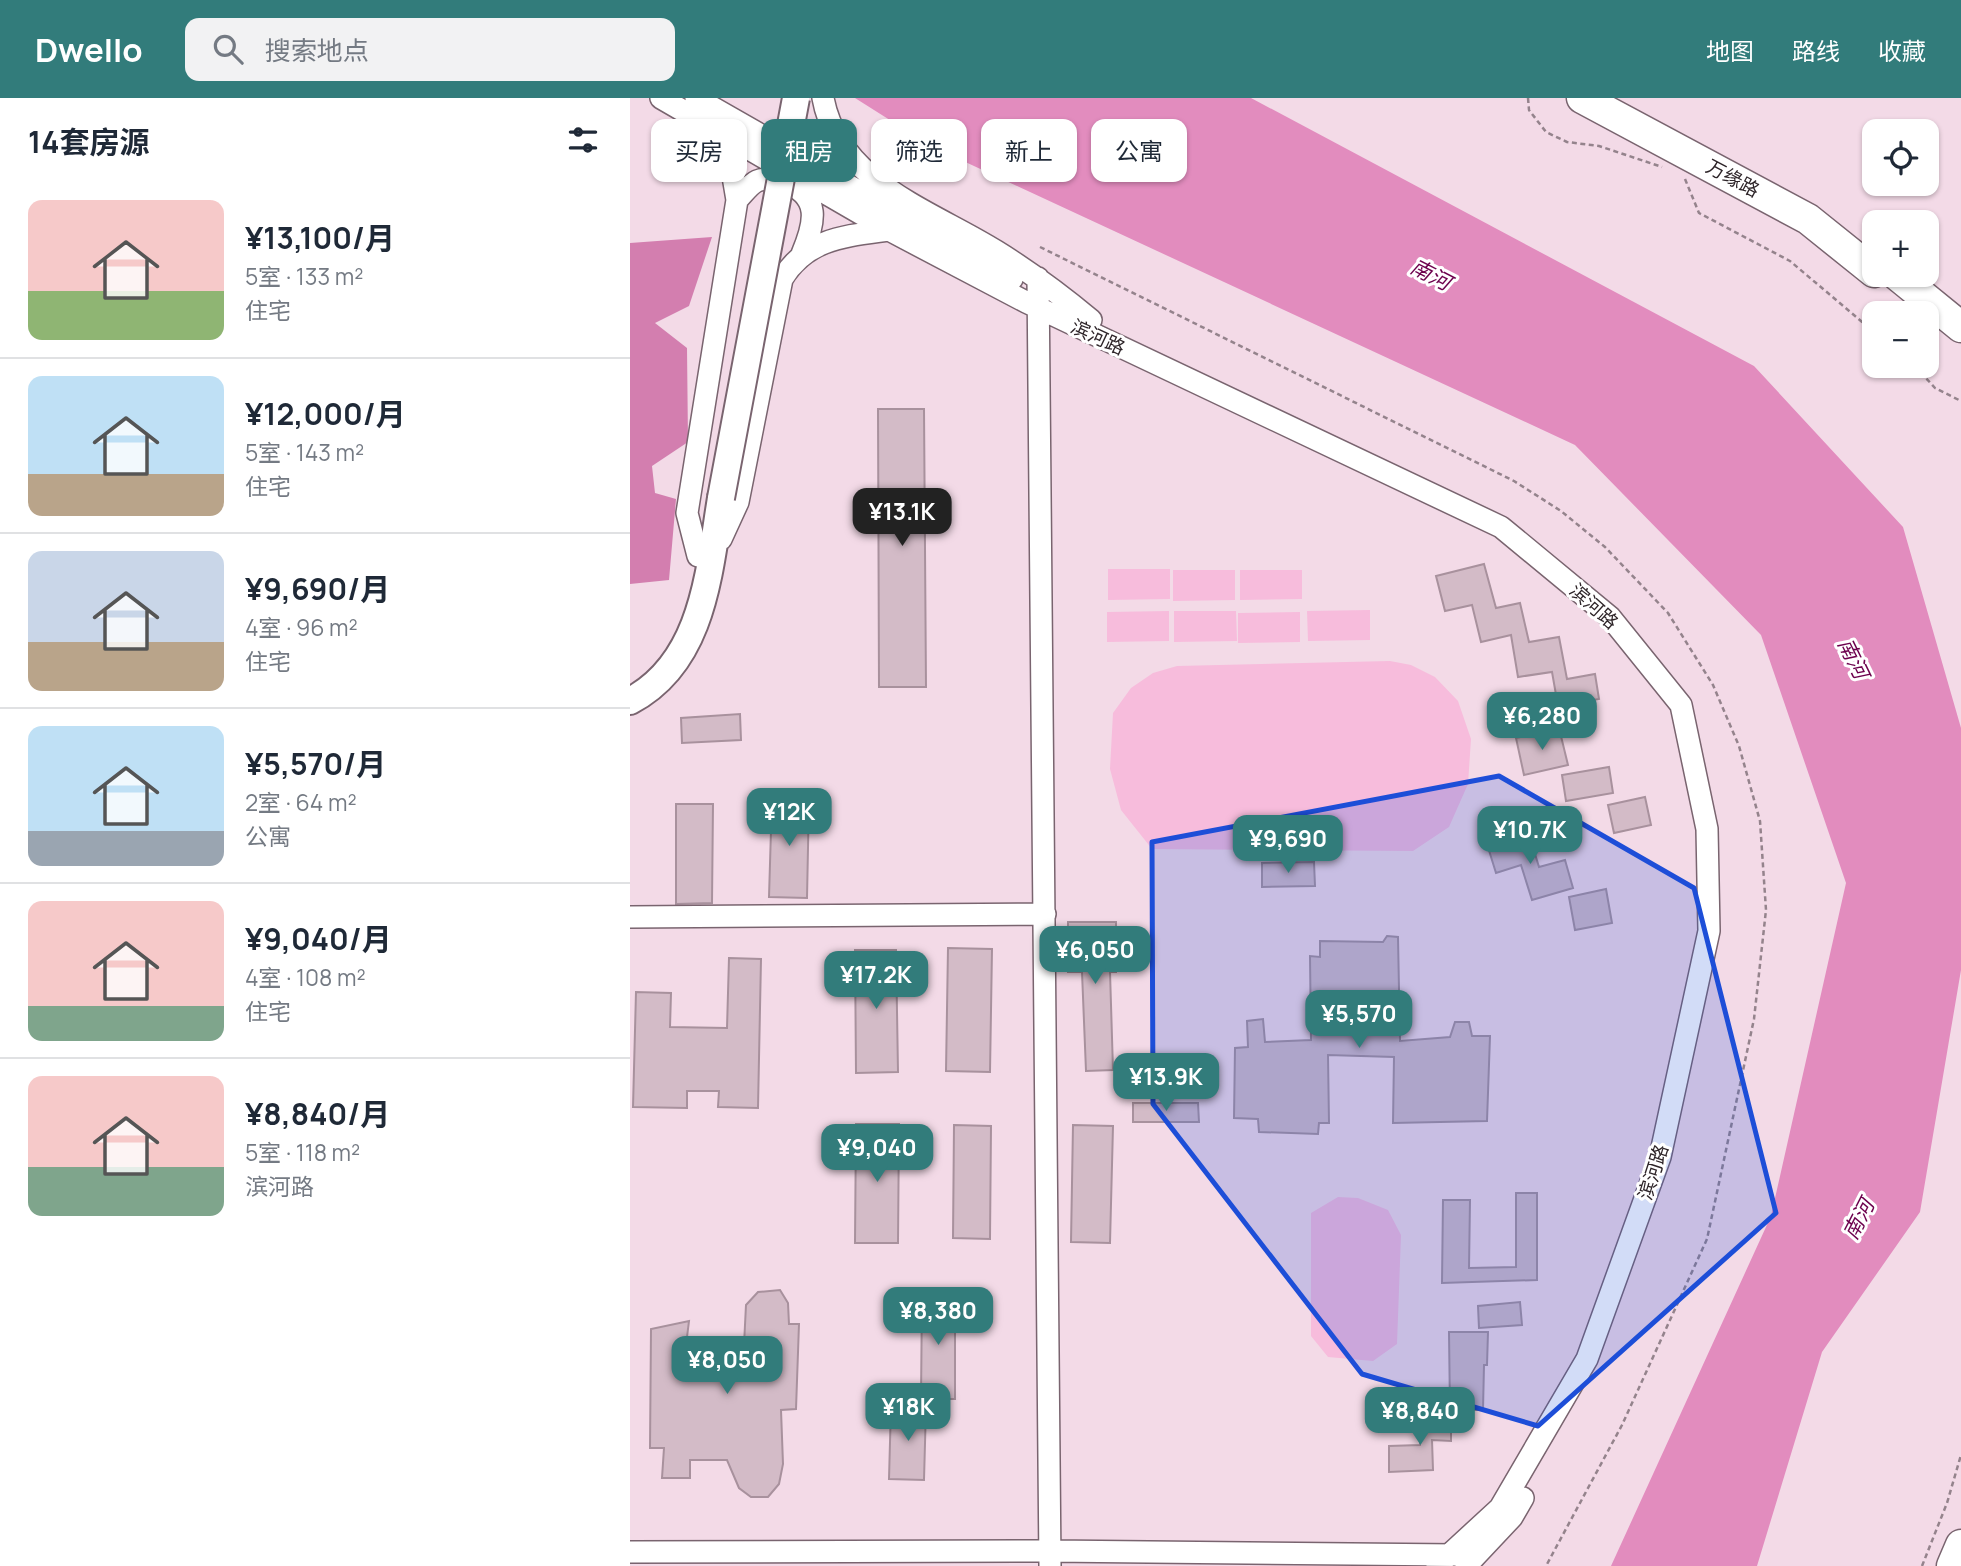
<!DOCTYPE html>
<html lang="zh">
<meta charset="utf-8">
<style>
:root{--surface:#fff;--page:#f2f2f3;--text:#1f2937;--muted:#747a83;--line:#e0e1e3;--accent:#327c7b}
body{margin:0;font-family:Manrope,"Noto Sans SC",sans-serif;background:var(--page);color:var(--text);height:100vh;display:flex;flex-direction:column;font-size:26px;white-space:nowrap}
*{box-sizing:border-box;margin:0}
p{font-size:23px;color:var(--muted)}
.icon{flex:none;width:38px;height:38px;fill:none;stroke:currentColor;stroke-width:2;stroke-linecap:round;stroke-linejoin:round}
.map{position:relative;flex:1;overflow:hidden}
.sheet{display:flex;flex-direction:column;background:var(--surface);width:630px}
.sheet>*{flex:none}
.top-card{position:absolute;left:21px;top:21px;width:665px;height:63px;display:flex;gap:14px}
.tools{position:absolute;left:1232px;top:21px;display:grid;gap:14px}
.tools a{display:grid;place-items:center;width:77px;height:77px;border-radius:14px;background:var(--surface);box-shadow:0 2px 5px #0004;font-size:35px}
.price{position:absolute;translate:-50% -60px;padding:0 16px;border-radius:14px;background:var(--accent);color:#fff;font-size:23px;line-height:46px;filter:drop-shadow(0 2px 4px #0008)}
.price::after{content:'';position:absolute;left:50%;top:42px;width:21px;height:16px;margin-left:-10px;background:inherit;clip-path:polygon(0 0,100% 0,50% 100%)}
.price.selected{background:#222;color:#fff}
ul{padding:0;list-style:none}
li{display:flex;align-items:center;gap:21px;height:175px;padding:0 28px}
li+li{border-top:2px solid var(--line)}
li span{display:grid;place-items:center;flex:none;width:196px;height:140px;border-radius:14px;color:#555}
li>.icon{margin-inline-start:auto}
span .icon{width:84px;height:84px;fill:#fffc;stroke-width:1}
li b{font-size:30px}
h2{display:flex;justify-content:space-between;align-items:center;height:84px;padding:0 28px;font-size:30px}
.pill{padding:0 24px;border-radius:14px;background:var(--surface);box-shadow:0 2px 5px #0004;font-size:24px;line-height:63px}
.pill.selected{background:var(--accent);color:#fff}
header{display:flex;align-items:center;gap:42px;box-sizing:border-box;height:98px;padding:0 35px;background:var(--accent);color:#fff}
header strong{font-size:33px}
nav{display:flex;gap:38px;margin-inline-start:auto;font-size:24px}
.search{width:490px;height:63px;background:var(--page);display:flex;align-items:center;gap:18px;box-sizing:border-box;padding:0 24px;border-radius:14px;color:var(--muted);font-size:26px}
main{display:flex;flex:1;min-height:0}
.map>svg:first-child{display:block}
</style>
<header>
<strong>Dwello</strong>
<div class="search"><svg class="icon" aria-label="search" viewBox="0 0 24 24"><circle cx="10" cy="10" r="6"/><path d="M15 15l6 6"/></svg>搜索地点</div>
<nav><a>地图</a><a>路线</a><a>收藏</a></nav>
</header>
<main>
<section class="sheet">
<h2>14套房源<svg class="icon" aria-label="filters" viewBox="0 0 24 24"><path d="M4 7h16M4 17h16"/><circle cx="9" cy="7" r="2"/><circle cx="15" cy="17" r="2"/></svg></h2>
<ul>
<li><span style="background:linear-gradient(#f6c9c9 65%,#8fb573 0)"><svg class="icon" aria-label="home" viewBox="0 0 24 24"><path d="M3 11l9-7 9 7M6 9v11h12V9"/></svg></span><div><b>¥13,100/月</b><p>5室 · 133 m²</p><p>住宅</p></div></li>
<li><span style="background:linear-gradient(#bfe0f5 70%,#b9a48a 0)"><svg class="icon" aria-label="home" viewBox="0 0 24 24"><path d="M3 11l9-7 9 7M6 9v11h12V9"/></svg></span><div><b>¥12,000/月</b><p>5室 · 143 m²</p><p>住宅</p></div></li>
<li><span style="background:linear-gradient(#c9d6e8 65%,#b9a48a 0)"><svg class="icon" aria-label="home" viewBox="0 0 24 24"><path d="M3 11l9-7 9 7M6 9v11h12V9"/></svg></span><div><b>¥9,690/月</b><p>4室 · 96 m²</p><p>住宅</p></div></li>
<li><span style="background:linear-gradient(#bfe0f5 75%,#9aa5b1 0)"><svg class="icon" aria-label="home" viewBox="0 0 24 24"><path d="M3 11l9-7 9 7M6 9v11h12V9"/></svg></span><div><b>¥5,570/月</b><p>2室 · 64 m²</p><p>公寓</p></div></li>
<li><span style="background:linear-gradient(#f6c9c9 75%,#7fa58c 0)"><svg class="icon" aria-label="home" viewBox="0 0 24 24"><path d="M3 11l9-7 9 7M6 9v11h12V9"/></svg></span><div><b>¥9,040/月</b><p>4室 · 108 m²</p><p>住宅</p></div></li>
<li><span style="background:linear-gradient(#f6c9c9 65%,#7fa58c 0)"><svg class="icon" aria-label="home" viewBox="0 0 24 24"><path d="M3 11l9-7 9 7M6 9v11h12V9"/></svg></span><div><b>¥8,840/月</b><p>5室 · 118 m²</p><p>滨河路</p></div></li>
</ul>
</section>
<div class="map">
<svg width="1331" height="1468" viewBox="0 0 1331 1468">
<rect width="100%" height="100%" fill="#f3dae7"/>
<!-- green -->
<path fill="#f7bcdc" d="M478 471H540V501L478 502Z
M543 472H605V502L543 503Z
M610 472H672V501L610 502Z
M740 512V542L678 543 677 513Z
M539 513V543L477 544V514Z
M544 513H606L607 543 544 544Z
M670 514V544L608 545V515Z
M760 563 781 567 805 579 828 603 841 641 838 686 819 729 783 753 522 751 491 712 480 671 483 615 501 590 523 575 547 568Z
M708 1099 728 1100 758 1112 771 1137 767 1246 743 1263 698 1259 681 1238V1115Z"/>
<!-- forest -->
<path fill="#d37eaf" d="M82 139 59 208 25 225 57 250 58 344 22 368 25 395 46 401 39 482 0 486V145Z"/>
<!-- water -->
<path fill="#e28cbe" d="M225 0H621L1124 268 1273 429 1331 630V872L1290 1114 1192 1254 1127 1468H981L1141 1118 1216 785 1131 537 945 347 301 48Z"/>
<!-- building -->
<path fill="#d3bbc7" stroke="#a8919d" stroke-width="2" d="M248 311H294L296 589H249Z
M854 466 866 510 890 505 899 544 929 539 937 581 965 576 969 601 928 608 922 574 888 579 881 537 851 544 842 507 815 513 806 478Z
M110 616 111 642 52 645 51 620Z
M929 630 938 667 894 677 886 640Z
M979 669 983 695 936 703 932 677Z
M142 699 179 700 177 800 139 799Z
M1015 699 1021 727 984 735 978 707Z
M46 706H83L82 805 46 806Z
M898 733 909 769 935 762 943 790 902 802 891 767 866 775 857 746Z
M684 764 685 788 632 789V765Z
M976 791 982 825 945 832 939 799Z
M438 824H486V874H480L483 972 456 973 452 874H438Z
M757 838 768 839 770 943 820 939 825 924H839L842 938H860L857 1023 763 1025 764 959 698 957 699 1025H689L688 1036 629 1034 628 1021 604 1020 605 950 618 949 617 923 633 921 635 944 681 942 680 858 690 859V843L753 844Z
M318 850 362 851 360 974 316 973Z
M225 852H266L268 974 226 975Z
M99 860 131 861 128 1010 88 1009 89 993H57V1010L3 1009 6 894 41 895 40 929 97 930Z
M503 1005H568L569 1024H503Z
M226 1026H269L268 1145H225Z
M324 1027 361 1028 360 1141 323 1140Z
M443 1027 483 1028 480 1145 441 1144Z
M886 1095H907V1182L812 1185 813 1102H840L839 1170 886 1169Z
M150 1192 158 1205 159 1226H169L166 1311 151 1312 153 1366 149 1386 138 1399H121L109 1390 97 1362H60V1380H32L34 1350H20L21 1231 59 1223 56 1247H114L116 1207 128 1194Z
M292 1196H325V1301H291Z
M890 1204 892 1227 849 1230 848 1208Z
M819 1234H858L857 1267H854L853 1312H820Z
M261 1308 296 1309 294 1382 259 1381Z
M790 1320 821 1321V1343L802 1342 803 1372 759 1374V1348L790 1347Z"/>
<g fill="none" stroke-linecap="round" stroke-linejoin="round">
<defs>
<path id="minor" d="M31 0 259 132 396 204 871 429 980 519 1051 607 1077 731 1079 833 1030 1059 957 1261 870 1410 807 1468
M66 0 382 181
M193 0C208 84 302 113 366 153 400 174 431 197 461 222
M107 102C112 97 120 86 127 83 134 80 147 81 154 84 192 98 185 125 172 156
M408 180 420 1468
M91 441 108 404 152 181C177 140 216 138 259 132
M68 458 57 415 107 102 96 37
M0 819 415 816
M0 1454 420 1453 827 1457
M836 1468 882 1419 893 1400"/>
<path id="major" d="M0 603C74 564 79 473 91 400"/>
<path id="highway" d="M952 0 1178 121 1244 174
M1267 177 1331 229
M1322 1468 1331 1447"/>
</defs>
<!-- minor casing -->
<use href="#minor" stroke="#79646f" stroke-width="24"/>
<!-- major casing -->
<use href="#major" stroke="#79646f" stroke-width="30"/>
<!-- highway casing -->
<use href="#highway" stroke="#79646f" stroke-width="33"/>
<!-- path -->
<path stroke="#94838c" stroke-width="2.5" stroke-dasharray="5 3.5" stroke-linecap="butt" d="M898 0 899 12 916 34 937 44 969 48 1032 69
M1055 81 1069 115 1160 163 1244 234
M410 149 884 383 931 413 975 449 1038 515 1083 587 1109 648 1130 723 1136 812 1124 921 1077 1141 992 1327 916 1468
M1285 268 1305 290 1331 303
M1292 1468 1317 1405 1331 1357"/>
<!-- minor -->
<use href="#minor" stroke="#fff" stroke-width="21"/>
<!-- major -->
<use href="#major" stroke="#fff" stroke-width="26"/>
<!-- highway -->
<use href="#highway" stroke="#fff" stroke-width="30"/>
<defs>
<path id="major-bridge" d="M91 400 166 0"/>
</defs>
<!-- major-bridge casing -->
<use href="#major-bridge" stroke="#79646f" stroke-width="30" stroke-linecap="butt"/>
<!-- major-bridge -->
<use href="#major-bridge" stroke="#fff" stroke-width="26"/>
</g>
<!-- marked area -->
<path fill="#1d4ed8" fill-opacity="0.2" stroke="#1d4ed8" stroke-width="5" stroke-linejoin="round" d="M869 678 1064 790 1146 1115 908 1328 732 1276 523 1006 522 744Z"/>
<g text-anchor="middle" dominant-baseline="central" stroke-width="6" stroke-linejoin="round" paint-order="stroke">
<!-- street labels -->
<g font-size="19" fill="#2e2529" stroke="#fff">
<text transform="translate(1103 80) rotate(28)">万缘路</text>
<text transform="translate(468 239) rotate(25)">滨河路</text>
<text transform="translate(964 508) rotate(42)">滨河路</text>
<text transform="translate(1023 1074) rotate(-72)">滨河路</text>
</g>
<!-- water labels -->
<g font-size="21" font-style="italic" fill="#6c004d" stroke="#fff">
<text transform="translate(801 176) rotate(27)">南河</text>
<text transform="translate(1224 560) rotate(64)">南河</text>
<text transform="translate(1228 1121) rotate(-63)">南河</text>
</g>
</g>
</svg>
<div class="tools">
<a><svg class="icon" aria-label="locate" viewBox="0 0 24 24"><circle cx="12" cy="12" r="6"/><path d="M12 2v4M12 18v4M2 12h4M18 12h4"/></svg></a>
<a>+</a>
<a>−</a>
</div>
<b class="price selected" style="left:272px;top:450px">¥13.1K</b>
<b class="price" style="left:912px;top:654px">¥6,280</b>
<b class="price" style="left:159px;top:750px">¥12K</b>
<b class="price" style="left:900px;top:768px">¥10.7K</b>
<b class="price" style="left:658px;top:777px">¥9,690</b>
<b class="price" style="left:465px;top:888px">¥6,050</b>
<b class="price" style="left:246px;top:913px">¥17.2K</b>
<b class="price" style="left:729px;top:952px">¥5,570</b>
<b class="price" style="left:536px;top:1015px">¥13.9K</b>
<b class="price" style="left:247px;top:1086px">¥9,040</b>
<b class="price" style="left:308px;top:1249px">¥8,380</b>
<b class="price" style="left:97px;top:1298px">¥8,050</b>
<b class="price" style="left:278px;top:1345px">¥18K</b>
<b class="price" style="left:790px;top:1349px">¥8,840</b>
<div class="top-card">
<a class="pill">买房</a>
<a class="pill selected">租房</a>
<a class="pill">筛选</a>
<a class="pill">新上</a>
<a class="pill">公寓</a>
</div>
</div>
</main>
